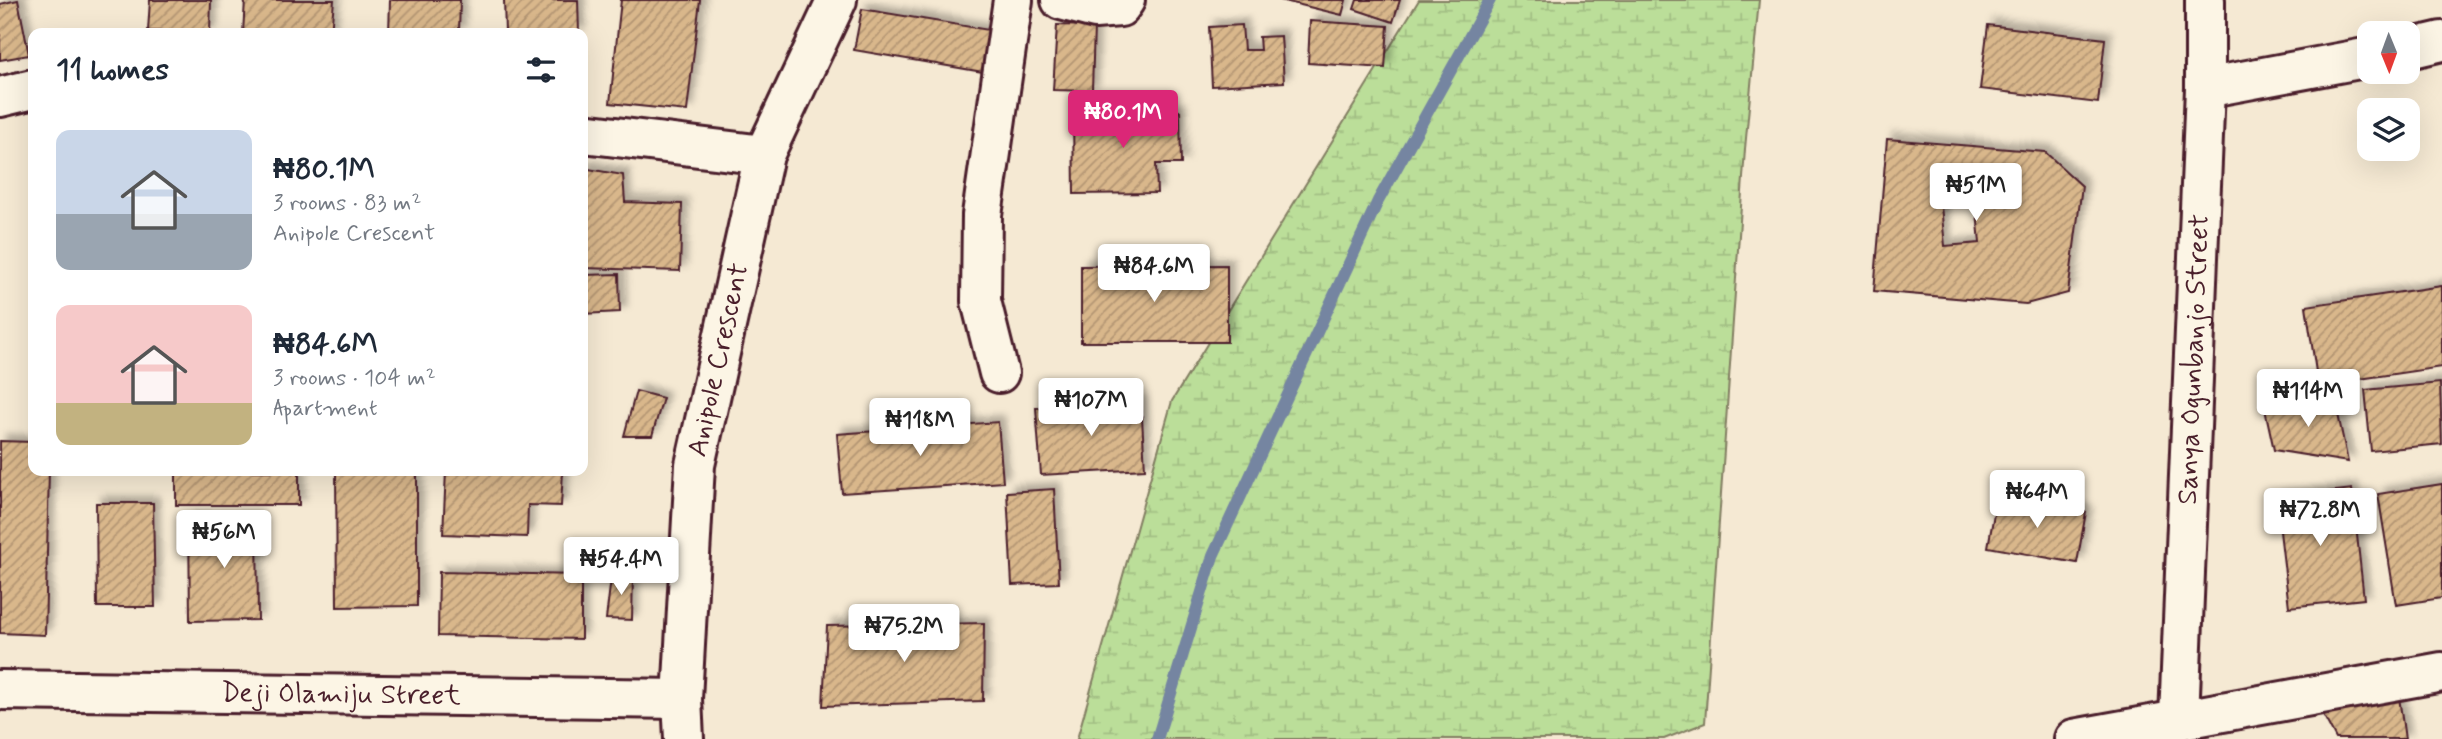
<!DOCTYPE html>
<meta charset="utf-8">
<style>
:root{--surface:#fff;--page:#f6f6f7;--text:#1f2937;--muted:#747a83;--accent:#db2777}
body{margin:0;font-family:Mynerve,sans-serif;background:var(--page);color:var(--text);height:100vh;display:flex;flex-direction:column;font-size:26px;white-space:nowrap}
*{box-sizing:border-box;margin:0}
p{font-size:23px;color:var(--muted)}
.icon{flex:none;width:38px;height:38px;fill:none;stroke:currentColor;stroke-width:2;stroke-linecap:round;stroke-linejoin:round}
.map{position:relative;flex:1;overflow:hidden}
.sheet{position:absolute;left:28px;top:28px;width:560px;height:448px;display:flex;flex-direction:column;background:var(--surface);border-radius:14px;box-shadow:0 7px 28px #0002}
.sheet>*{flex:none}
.needle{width:46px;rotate:179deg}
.buttons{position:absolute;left:2357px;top:21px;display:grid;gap:14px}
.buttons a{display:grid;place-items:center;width:63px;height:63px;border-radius:14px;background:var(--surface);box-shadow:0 7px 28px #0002;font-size:35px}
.price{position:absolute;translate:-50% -60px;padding:0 16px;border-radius:7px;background:#fff;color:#222;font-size:23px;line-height:46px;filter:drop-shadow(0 2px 4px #0008)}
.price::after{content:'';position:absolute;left:50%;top:42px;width:21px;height:16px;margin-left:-10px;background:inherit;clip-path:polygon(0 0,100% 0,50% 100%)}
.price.on{background:var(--accent);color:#fff}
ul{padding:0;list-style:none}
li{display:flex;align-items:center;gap:21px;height:175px;padding:0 28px}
li span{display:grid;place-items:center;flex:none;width:196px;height:140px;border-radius:14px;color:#555}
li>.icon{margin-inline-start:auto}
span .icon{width:84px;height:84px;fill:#fffc;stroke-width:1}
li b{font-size:30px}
h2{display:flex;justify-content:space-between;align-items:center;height:84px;padding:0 28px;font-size:30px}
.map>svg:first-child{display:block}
</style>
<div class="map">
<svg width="2442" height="739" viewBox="0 0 2442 739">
<defs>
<pattern id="wetland-marsh" width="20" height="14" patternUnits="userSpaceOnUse" patternTransform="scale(1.75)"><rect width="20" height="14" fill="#bbde99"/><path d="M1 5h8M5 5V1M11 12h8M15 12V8" fill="none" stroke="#a2be84"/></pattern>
<pattern id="building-hatch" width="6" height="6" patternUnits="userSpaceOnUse" patternTransform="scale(1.75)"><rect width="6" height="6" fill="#d9b78b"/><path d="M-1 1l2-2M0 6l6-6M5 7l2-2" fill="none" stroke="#b29472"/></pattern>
<filter id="shadow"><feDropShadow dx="6" dy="-6" stdDeviation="3.5" flood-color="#0004"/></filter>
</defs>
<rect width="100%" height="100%" fill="#f5e9d3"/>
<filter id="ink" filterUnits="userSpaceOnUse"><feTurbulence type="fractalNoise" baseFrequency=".0143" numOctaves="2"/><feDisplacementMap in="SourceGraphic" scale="14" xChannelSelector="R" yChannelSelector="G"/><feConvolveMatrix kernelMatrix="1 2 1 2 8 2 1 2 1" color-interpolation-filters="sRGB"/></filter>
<g filter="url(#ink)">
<!-- wetland -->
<path fill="url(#wetland-marsh)" stroke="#827e62" stroke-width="2" d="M1419 0H1759L1745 149 1705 723 1664 739H1077L1172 401Z"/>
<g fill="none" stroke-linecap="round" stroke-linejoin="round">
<!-- stream -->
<path stroke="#7485a1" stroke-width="12" d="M1157 739 1213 556 1378 201 1490 0"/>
</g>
<!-- building -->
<path fill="url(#building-hatch)" stroke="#4a1f2b" stroke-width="2" fill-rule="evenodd" filter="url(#shadow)" d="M18 0 29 55 0 60V4Z
M150 0H211L210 33 148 31Z
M245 0H334L331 33H243Z
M390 0H460L459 33H389Z
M504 0H578L579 33H505Z
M621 0H700L687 111 610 103Z
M1280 0H1346L1342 15Z
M1357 0H1400L1393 22 1354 9Z
M862 9 989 30 983 72 854 50Z
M1310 21 1388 26 1385 68 1308 63Z
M1057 25 1094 26 1092 91 1053 90Z
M1242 25 1244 50H1260L1259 37 1281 36 1284 82 1212 86 1209 27Z
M1988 25 2105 39 2098 103 1980 89Z
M1180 111 1181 164H1156L1157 193 1074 194 1073 113Z
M1887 139 2045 152 2082 186 2068 293 2026 304 1874 291ZM1976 202 1980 243 1945 246 1941 206Z
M583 168 623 175 625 202 682 204 680 271 583 268Z
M1227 265V342H1081V266Z
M619 274 620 312 583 314V275Z
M2442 286V367L2318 385 2306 306Z
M2440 383 2442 444 2371 451 2365 390Z
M636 391 663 398 652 436H624Z
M2334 395 2348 462 2274 450 2265 409Z
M1141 401 1145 469 1041 475 1036 408Z
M998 422 1003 482 842 493 837 434Z
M0 441 33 442V471H49L45 635 0 633Z
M176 471H299V505H176Z
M336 471H417V606L337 607Z
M446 471H563L561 506 528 505 527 537 443 534Z
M2442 484V598L2396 605 2378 494Z
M1054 489 1059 583 1012 585 1007 492Z
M2352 489 2364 599 2289 607 2276 498Z
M1997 497 2086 512 2077 563 1988 547Z
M96 503H153L155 607H97Z
M257 518 258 620 190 621 189 519Z
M612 570 633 575 632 620 606 619Z
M439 572 581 575V639L438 636Z
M984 623 983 701 823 706 827 626Z
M2398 690 2405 739H2336L2316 701Z"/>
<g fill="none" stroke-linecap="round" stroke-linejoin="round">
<defs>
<g id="street">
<path d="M1061 0 1095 9 1120 7 1125 0"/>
<path d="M2408 49 2442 41"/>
<path d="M2205 88 2370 57"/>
<path d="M0 97 33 89"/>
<path d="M583 133 764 155"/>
<path d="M999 373 981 301 982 215 1013 0"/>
<path id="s1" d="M0 690 682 699"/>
<path id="s2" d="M2179 718 2205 88V0"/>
<path id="s3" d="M684 739 682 699 695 465 764 155 837 0"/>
<path d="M2074 739 2442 672"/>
</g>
</defs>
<!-- street casing -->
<use href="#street" stroke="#4a1f2b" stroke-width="44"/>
<!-- street -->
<use href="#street" stroke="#fcf5e5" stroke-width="38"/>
</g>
</g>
<g text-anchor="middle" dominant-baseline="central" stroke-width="6" stroke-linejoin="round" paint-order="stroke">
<!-- street labels -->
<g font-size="28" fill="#4a1f2b" stroke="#fcf5e5">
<text stroke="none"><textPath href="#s2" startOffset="359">Sanya Ogunbanjo Street</textPath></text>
<text stroke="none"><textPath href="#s3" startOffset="382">Anipole Crescent</textPath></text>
<text stroke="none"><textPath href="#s1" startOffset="341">Deji Olamiju Street</textPath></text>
</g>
</g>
</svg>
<div class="buttons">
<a><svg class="needle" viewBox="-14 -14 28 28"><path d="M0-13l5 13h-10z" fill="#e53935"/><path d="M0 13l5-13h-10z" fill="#747a83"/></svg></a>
<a><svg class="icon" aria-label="layers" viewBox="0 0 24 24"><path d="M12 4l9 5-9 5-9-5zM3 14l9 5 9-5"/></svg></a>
</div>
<b class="price on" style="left:1123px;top:150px">₦80.1M</b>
<b class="price" style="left:1976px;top:223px">₦51M</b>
<b class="price" style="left:1154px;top:304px">₦84.6M</b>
<b class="price" style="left:2308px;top:429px">₦114M</b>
<b class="price" style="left:1091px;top:438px">₦107M</b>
<b class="price" style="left:920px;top:458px">₦118M</b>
<b class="price" style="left:2037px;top:530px">₦64M</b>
<b class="price" style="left:2320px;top:548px">₦72.8M</b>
<b class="price" style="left:224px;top:570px">₦56M</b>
<b class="price" style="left:621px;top:597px">₦54.4M</b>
<b class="price" style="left:904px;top:664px">₦75.2M</b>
<section class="sheet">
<h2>11 homes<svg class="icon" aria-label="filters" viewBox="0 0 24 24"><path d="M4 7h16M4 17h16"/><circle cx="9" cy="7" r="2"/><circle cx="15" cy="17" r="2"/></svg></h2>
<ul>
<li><span style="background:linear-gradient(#c9d6e8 60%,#9aa5b1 0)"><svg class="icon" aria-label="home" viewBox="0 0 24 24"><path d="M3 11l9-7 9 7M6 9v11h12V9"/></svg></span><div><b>₦80.1M</b><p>3 rooms · 83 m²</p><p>Anipole Crescent</p></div></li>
<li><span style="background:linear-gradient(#f6c9c9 70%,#c2b280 0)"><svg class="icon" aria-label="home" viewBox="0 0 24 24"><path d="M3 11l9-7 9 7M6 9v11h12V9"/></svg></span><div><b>₦84.6M</b><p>3 rooms · 104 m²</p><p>Apartment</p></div></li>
</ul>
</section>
</div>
